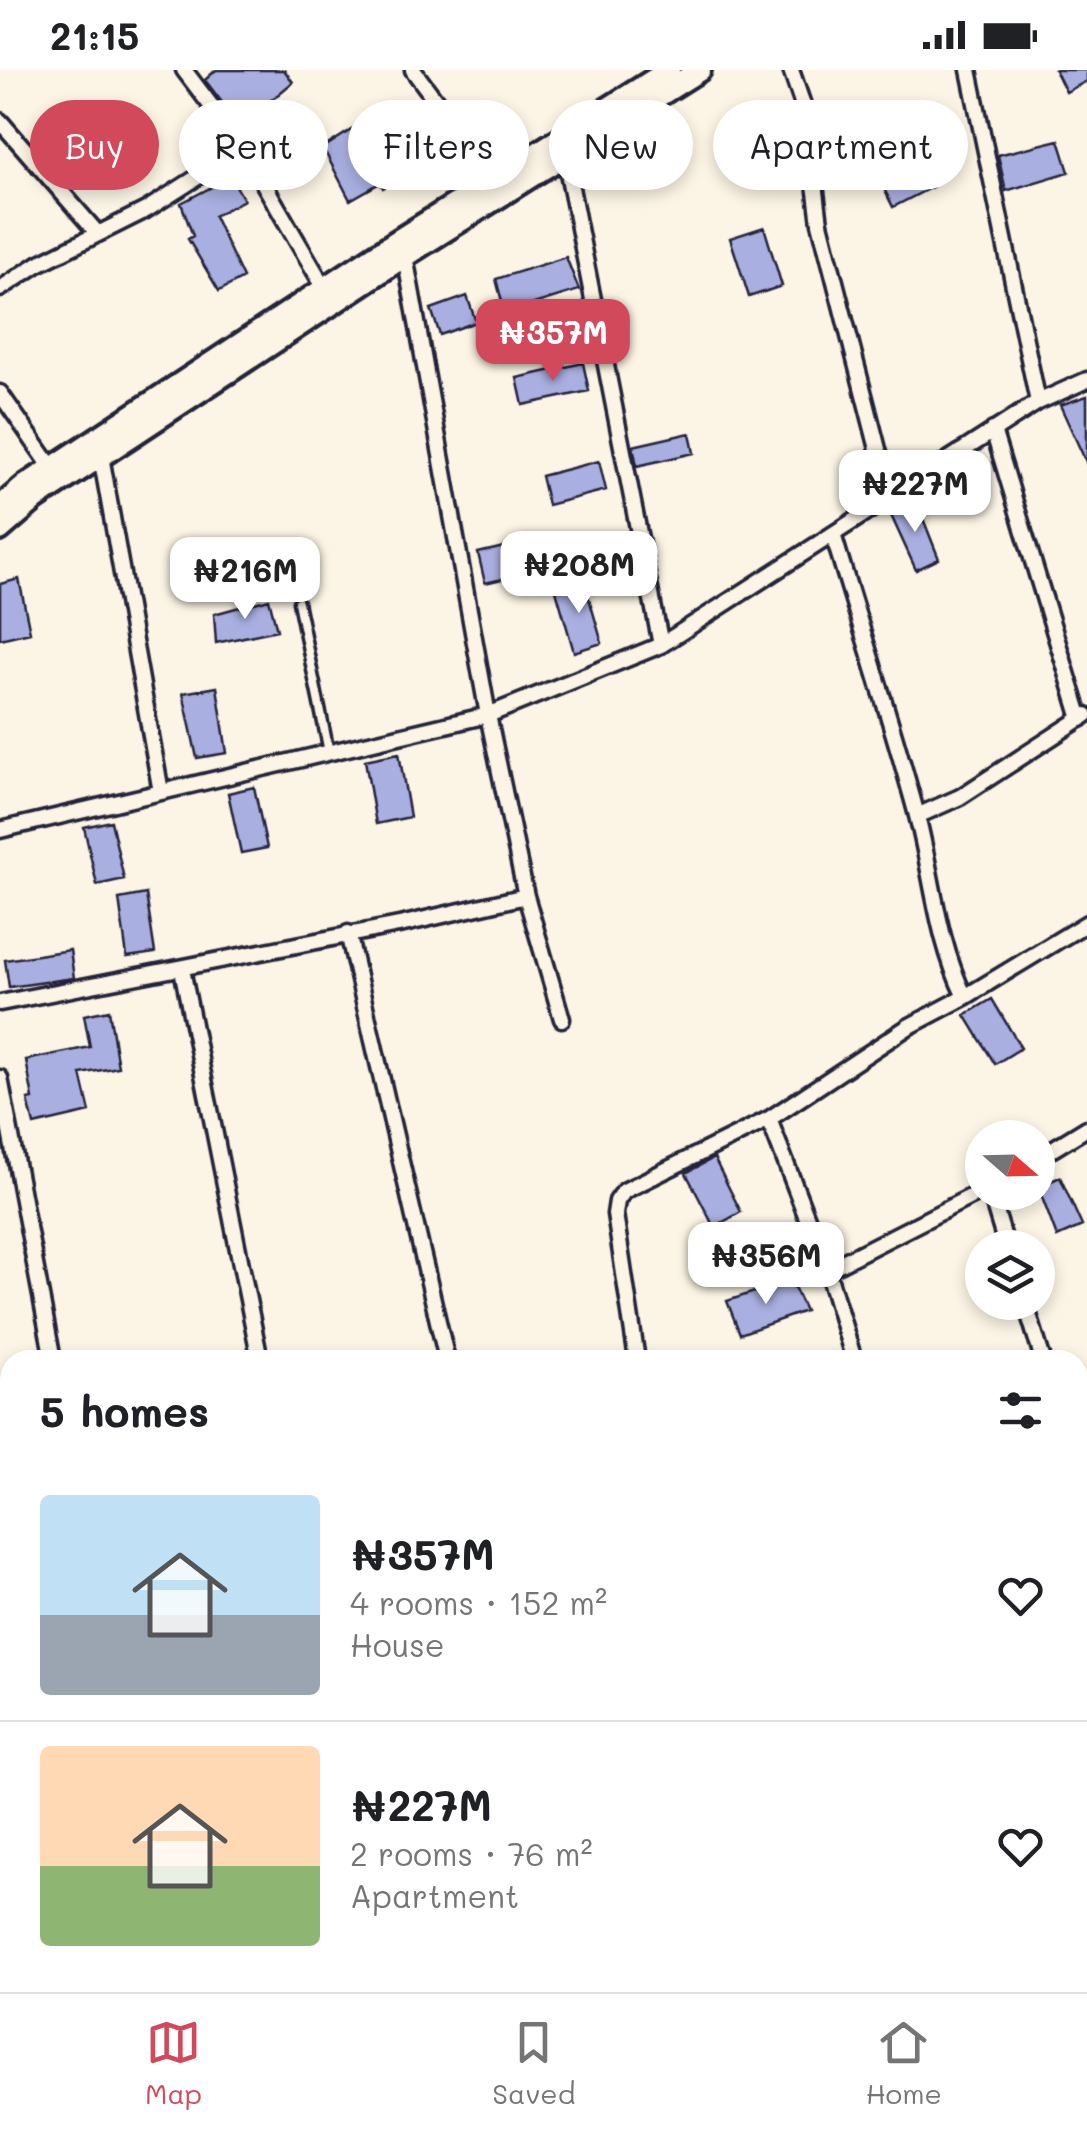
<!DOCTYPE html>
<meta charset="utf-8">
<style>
:root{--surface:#fff;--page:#f6f6f6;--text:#202124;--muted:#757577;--line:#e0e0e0;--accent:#d1495b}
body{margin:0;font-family:Mali,sans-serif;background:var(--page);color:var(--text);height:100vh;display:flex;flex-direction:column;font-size:38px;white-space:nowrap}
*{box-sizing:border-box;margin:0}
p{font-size:32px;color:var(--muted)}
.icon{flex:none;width:55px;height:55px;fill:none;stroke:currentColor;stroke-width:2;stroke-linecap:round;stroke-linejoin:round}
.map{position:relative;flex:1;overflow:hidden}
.drawer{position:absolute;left:0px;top:1280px;width:1088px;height:642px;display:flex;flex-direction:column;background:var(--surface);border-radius:30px 30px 0 0;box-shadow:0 5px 15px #0003}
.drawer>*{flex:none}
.banner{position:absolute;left:30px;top:30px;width:1028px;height:90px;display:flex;gap:20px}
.needle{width:65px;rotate:110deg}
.buttons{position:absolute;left:965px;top:1050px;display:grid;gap:20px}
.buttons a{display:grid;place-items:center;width:90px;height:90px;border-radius:50%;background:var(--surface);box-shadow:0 5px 15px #0003;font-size:50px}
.price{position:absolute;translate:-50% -85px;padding:0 22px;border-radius:20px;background:#fff;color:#222;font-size:32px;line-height:65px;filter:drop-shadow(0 2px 5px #0008)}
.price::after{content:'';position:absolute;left:50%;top:60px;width:30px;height:22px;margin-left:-15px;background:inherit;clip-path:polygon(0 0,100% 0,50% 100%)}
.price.current{background:var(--accent);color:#fff}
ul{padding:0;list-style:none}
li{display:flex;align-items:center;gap:30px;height:250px;padding:0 40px}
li+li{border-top:2px solid var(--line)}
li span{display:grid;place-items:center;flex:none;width:280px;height:200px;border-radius:10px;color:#555}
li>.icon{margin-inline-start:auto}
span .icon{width:120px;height:120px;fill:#fffc;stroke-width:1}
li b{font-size:42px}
h2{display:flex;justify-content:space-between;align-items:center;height:120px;padding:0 40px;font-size:42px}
.chip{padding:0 35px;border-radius:45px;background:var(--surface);box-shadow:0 5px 15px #0003;font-size:35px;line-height:90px}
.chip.current{background:var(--accent);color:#fff}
.status{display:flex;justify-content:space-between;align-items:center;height:70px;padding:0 50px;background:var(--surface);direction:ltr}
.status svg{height:28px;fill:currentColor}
.dock{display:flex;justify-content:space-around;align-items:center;height:140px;border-top:2px solid var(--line);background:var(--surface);font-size:28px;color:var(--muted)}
.dock a{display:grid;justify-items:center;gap:5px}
.dock .current{color:var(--accent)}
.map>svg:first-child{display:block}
</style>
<div class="status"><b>21:15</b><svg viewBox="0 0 49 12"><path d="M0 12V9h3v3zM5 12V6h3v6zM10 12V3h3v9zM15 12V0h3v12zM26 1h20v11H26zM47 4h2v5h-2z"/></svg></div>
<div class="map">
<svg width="1087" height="1922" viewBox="0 0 1087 1922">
<rect width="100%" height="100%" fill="#fcf5e5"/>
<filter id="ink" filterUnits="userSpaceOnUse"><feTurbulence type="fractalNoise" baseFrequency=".01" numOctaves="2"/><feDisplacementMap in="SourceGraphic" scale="20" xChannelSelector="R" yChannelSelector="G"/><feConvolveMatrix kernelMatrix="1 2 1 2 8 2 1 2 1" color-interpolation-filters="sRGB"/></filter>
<g filter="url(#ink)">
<!-- building -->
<path fill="#a9afe0" stroke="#22223b" stroke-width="2.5" d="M216 0H284L293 12 240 56 205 10Z
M1055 0H1087V11L1066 22Z
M918 39 933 73 914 81 932 117 893 137 858 66Z
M373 46 406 104 383 118 380 113 350 130 323 78Z
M1059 70 1069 102 1006 121 998 85Z
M231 107 244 130 214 146 243 208 219 221 188 169 193 166 181 133Z
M764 157 782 216 749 227 730 168Z
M566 187 579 220 505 243 496 209Z
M467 226 476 252 440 265 431 239Z
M583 293 589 321 523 335 517 308Z
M1087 326V394L1060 335Z
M690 363 694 383 637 396 633 376Z
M599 391 606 420 548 435 541 406Z
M916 431 939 489 916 500 890 443Z
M539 469 546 499 485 513 478 483Z
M19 509 30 562 0 569V514Z
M584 511 602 573 574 582 556 520Z
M269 529 277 560 216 573 214 544Z
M217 617 227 683 197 688 183 623Z
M399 683 410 747 376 754 365 690Z
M254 717 267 778 241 783 228 723Z
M111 751 124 809 97 815 84 757Z
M146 824 155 883 127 887 119 829Z
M70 880 74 908 9 917 5 890Z
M992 929 1021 978 995 994 965 945Z
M109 940 118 997 81 1004 90 1042 34 1055 28 1030 33 1029 26 990 90 977 84 945Z
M714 1088 741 1142 714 1157 686 1103Z
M1060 1107 1082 1156 1057 1167 1038 1117Z
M791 1210 805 1241 740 1264 727 1231Z"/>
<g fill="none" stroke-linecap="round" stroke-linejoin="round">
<defs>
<path id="lane" d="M298 532 329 682"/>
<path id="street" d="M184 0 243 78 325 219
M413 0 494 109
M791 0 806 44 820 153 890 426
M969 0 1038 332
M0 51 98 164
M565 87 661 575
M405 186 488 645 526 826 562 949
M0 219 38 194 146 140 243 78
M0 323 52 398
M993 360 1081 649
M101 386 161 722
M833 464C860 556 891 649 916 742 933 805 936 868 965 927
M917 746 960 727 1086 645
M0 760 488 645 661 575 1038 332 1087 310
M348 863 447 1290
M182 899 260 1290
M0 933 404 854 526 826
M0 1008 53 1290
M769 1049 827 1200 854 1290
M1038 1088 1087 1058
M990 1122 1007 1178
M827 1200 982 1121
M1025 1232 1043 1290
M637 1290 615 1144 617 1131 624 1121 769 1049 908 957 965 927 1087 853
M1078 1354 1087 1353
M1078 1400 1087 1430
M1078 1587 1087 1583
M0 1706 10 1704
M1078 1792 1087 1787
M0 1909 10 1907
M272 1912 274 1922
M466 1912 468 1922
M767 1912 769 1922
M945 1912 948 1922
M782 1922 806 1912"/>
<path id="secondary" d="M0 437 26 415 395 172 669 0
M0 460 36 429 405 186 700 0"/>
</defs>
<!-- lane casing -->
<use href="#lane" stroke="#22223b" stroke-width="15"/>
<!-- street casing -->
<use href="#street" stroke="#22223b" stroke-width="21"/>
<!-- secondary casing -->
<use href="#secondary" stroke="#22223b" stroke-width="28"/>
<!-- lane -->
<use href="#lane" stroke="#fcf5e5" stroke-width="8"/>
<!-- street -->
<use href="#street" stroke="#fcf5e5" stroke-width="14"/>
<!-- secondary -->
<use href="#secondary" stroke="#fcf5e5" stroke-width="20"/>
</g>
</g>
</svg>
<div class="buttons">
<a><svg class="needle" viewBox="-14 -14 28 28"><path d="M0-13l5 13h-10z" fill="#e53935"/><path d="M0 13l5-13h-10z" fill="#757577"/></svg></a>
<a><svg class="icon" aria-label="layers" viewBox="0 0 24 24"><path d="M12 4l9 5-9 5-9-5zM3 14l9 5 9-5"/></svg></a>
</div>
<b class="price current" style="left:553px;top:314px">₦357M</b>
<b class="price" style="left:915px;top:465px">₦227M</b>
<b class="price" style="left:579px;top:546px">₦208M</b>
<b class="price" style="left:245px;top:552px">₦216M</b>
<b class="price" style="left:766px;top:1237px">₦356M</b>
<div class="banner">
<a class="chip current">Buy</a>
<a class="chip">Rent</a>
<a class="chip">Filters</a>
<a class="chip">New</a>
<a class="chip">Apartment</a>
</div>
<section class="drawer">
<h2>5 homes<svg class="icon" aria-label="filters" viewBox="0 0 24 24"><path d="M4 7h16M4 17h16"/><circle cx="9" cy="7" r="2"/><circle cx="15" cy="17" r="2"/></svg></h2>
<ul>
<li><span style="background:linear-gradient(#bfe0f5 60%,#9aa5b1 0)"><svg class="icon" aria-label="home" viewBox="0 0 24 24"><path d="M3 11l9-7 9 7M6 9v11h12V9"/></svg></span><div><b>₦357M</b><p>4 rooms · 152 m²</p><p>House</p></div><svg class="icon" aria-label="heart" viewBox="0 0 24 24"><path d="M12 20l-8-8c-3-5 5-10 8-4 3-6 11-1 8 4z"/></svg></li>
<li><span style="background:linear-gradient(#ffd9b3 60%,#8fb573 0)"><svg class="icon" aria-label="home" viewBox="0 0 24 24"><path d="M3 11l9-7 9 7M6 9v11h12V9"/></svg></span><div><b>₦227M</b><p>2 rooms · 76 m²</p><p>Apartment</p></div><svg class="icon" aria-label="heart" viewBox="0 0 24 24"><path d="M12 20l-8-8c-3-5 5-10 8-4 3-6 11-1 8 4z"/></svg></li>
</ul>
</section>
</div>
<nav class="dock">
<a class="current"><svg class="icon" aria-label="map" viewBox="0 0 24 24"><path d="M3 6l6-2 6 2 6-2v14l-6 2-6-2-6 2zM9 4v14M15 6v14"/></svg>Map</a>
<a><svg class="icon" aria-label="saved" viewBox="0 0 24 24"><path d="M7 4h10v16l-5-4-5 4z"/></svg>Saved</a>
<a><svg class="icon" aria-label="home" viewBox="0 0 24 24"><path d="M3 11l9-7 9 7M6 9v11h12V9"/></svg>Home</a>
</nav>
